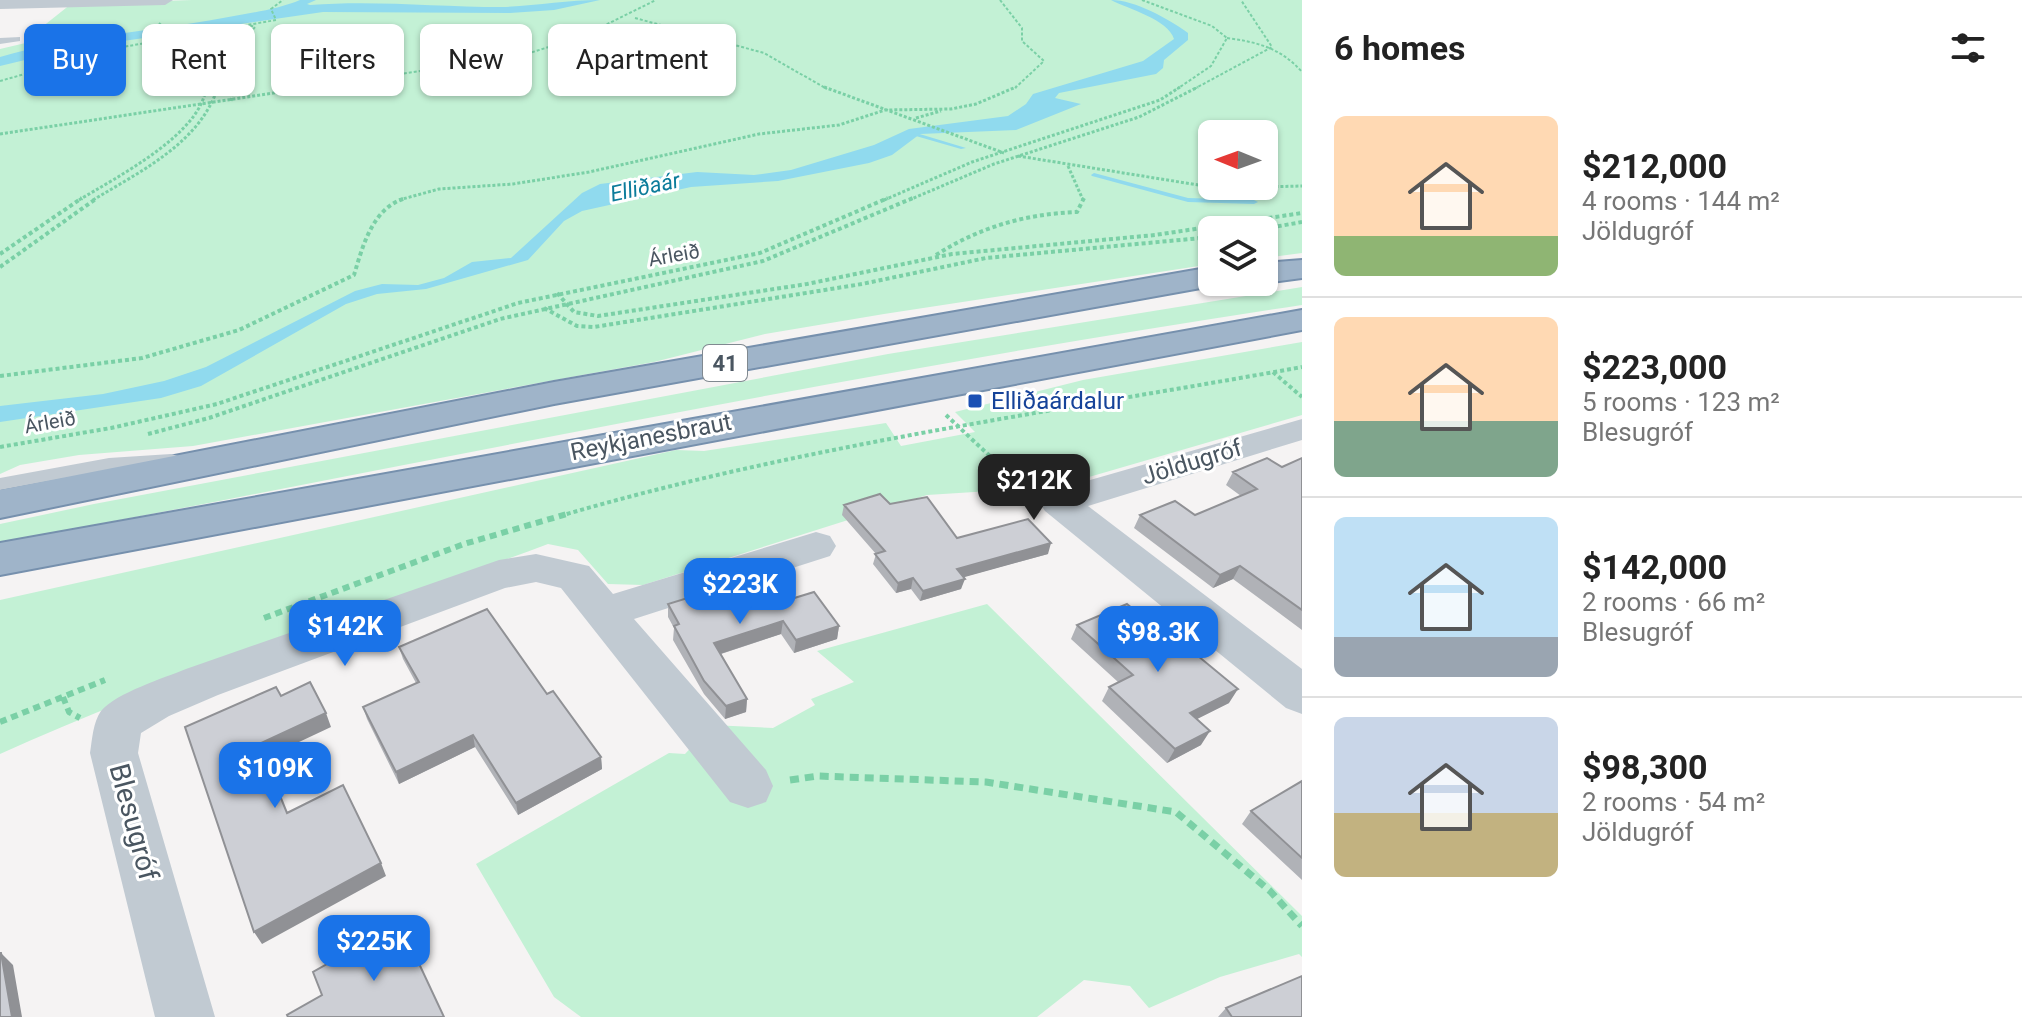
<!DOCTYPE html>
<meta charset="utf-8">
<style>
:root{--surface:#fff;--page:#f2f2f2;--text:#222;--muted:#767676;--line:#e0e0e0;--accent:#1a73e8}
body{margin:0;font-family:Roboto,sans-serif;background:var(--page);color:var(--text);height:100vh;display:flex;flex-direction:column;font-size:30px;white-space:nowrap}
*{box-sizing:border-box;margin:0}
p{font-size:26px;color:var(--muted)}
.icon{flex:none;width:44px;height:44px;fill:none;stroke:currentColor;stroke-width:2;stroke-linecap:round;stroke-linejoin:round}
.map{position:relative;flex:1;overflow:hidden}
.side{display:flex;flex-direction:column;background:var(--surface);width:720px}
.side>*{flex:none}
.guide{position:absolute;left:24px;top:24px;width:760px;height:72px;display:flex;gap:16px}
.needle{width:52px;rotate:271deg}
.tools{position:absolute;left:1198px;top:120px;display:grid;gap:16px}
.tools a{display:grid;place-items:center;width:80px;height:80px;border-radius:12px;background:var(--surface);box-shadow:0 2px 6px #0004;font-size:40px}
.price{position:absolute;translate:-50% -68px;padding:0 18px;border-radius:16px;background:var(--accent);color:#fff;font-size:26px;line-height:52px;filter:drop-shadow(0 2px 4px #0008)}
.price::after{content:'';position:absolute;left:50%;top:48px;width:24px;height:18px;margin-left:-12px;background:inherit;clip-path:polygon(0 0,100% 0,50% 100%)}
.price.selected{background:#222;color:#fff}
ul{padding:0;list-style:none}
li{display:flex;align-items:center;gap:24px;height:200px;padding:0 32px}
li+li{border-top:2px solid var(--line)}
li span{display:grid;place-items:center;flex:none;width:224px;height:160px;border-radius:12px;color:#555}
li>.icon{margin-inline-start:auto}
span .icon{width:96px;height:96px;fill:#fffc;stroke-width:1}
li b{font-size:34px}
h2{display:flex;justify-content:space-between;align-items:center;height:96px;padding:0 32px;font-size:34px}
.chip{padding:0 28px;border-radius:12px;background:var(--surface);box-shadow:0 2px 6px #0004;font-size:28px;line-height:72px}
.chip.selected{background:var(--accent);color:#fff}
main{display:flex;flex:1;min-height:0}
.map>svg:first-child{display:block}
</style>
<main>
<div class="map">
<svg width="1302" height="1017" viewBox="0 0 1302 1017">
<rect width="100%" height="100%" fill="#f5f3f3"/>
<!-- green -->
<path fill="#c3f1d5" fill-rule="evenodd" d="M192 0H1302V253L1264 258V230H1212V264L884 314 765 334 654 362 193 446 79 455 20 465 0 474V49L68 33 37 31 71 4ZM1212 134H1264V186H1212Z
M1302 287V305C866 370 433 461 0 543V524L94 504 888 354Z
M1302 342V415L1089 477 1070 476 1021 489 927 495 643 585 608 584 578 550 548 544C365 612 178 674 0 754V600L676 450 704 451 886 423 901 446 975 432 955 412 1083 380Z
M987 604 1302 916V957L1299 954 1220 977 1149 1008 1130 986 1084 980 1037 1017H581L554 997 476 864 669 753 685 754 712 725 773 728 815 705 811 699 854 682 817 651Z"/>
<!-- water -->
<path fill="#90daee" d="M300 0H316L307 4 310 5C374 0 437 7 502 7 535 6 567 0 600 0L554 10 510 13 323 12 75 48 0 66V57C72 36 149 32 223 18 249 13 276 10 300 0Z
M1111 0C1135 0 1169 19 1188 33V40L1164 60 1163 68 1156 74 1059 93 1055 98 1081 104 1016 130 920 134 892 155 869 163 778 181 691 187 582 211 564 221 528 260 426 289 377 294 346 304 201 386 161 398 0 422V406L103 394 164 381 206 367 355 291 382 284 418 285 444 278 472 262 511 258 582 193 600 184 697 172 754 175 791 170 874 145 909 129 1008 116 1026 104 1033 94 1143 61 1174 39C1168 19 1128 9 1111 0Z"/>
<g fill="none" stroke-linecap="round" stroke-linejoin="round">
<!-- stream -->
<path fill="#90daee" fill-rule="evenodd" d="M909 132H913L966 148 961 149 909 134Z
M1094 173 1188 198 1254 200 1258 202 1254 204 1188 202 1092 176 1091 175Z"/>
<defs>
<path id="trunk" d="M1302 260V278L1264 283 1262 282 1264 263Z
M1212 267V282L1223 284 554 404 0 518V490L554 382Z
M1302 310V330L0 575V543Z"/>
</defs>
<!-- trunk casing -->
<use href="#trunk" stroke="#7690ad" stroke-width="4"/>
<!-- path-far4 -->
<path stroke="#7ad0a6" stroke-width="2" stroke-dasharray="3 2" stroke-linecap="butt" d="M1000 0 1022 28V41L1044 61 1014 89
M1142 0 1212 26 1227 38 1211 66 1177 89
M635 18 764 53 827 89
M159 23C181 42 209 57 206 89
M177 38C204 43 217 62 218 89
M1227 38C1257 42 1281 48 1302 72
M0 81 117 48 276 20 271 9 283 0
M233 89 239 47 255 27 249 25
M300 89 520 56 581 37 656 0
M1194 89 1272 47 1241 0"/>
<!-- path-far3 -->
<path stroke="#7ad0a6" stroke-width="3" stroke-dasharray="3 2" stroke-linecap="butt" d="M824 87 1004 153
M231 101 233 87
M916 118 941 111
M0 134 314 87
M1018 156 1217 188 1302 186
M1068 166 1083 200
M79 200C115 178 202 134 206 87
M93 200C141 171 200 143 218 87
M399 200 439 189 513 184 589 172 759 134 839 125 885 110 951 109 976 104 1016 87
M884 200 972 162 1160 100 1180 87
M909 200 994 164 1139 117 1198 87"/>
<!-- path-far2 -->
<path stroke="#7ad0a6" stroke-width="4" stroke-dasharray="4 3" stroke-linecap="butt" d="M1257 230 1302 222
M0 254 82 198
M936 255C980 227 1025 214 1077 212L1084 198
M0 267 97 198
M557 293 574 312 598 316 807 284 952 254 1155 235 1302 213
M544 308 577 326 594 327 862 284 986 258 1212 237
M1273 372 1302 397
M0 376 142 358 239 330 354 275C363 245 373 207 406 198
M946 415 1026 490
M148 434 209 418 500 319 763 261 913 198
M0 447 111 428 217 404 518 303 760 253 888 198
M560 516C802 445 1054 412 1302 367"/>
<!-- path-far1 -->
<path stroke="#7ad0a6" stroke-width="6" stroke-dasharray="7 5" stroke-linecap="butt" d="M264 618 464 544 567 514
M63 697 69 712 80 718
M0 722 105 680"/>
<!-- path -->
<path stroke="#7ad0a6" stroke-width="7" stroke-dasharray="9 6" stroke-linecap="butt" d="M790 780 818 776 986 782 1176 812 1270 891 1302 926"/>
<!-- service -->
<path fill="#c1cad2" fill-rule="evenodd" d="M20 37V41L0 44V38Z
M171 454 178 456 180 460 178 464 109 470 0 490V478L109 458Z"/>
<!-- minor -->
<path fill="#c1cad2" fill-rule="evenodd" d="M0 0H173L165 5 0 9Z
M1302 419V440L1088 506 1302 669V714L1286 708 1045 511 1039 502 1045 493Z
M816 532 830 536 836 546 830 556 634 619 766 770 773 786 766 802 748 808 730 802 561 588 536 582 505 588 218 695 169 716 141 733 138 753 215 1017H155L90 753C92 740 93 722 101 711 116 693 164 678 186 669L499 560 536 554 589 566 613 594Z"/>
<!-- trunk -->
<use href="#trunk" fill="#9fb4c9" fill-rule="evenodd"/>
</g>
<!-- wall -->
<path fill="#b0b2b7" d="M1302 458V630L1233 579 1213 588 1134 528 1140 515H1195L1241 496 1226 485 1233 472 1282 467Z
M890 504 957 538 1048 554 963 577 961 589 920 601 911 589 896 593 873 564 876 554 842 515 844 505Z
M778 603 839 626 837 639 794 653 781 634 721 654 747 699 746 712 725 719 704 694 673 640 674 628 668 617V604Z
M1077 625 1163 634 1229 703 1197 719 1201 745 1167 763 1102 701 1109 687 1118 682 1071 639Z
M399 647 547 694 601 757 602 769 518 815 475 747 399 784 367 719 363 707 416 683 403 659Z
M1302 781V880L1242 824 1251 811Z
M1226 1008 1302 1017H1218Z"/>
<!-- shaded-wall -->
<path fill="#909195" d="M1051 543 1048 554 954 580 957 569Z
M1240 566 1233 579 1213 588 1220 575Z
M913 578 911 589 896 593 898 583Z
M965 579 961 589 920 601 923 591Z
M783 621 781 634 714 656V643Z
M839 626 837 639 794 653 796 640Z
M1238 689 1229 703 1181 727 1190 713Z
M747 699 746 712 725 719 726 706Z
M326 713 331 727 265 758 259 744Z
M1210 731 1201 745 1167 763 1175 749Z
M473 735 475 747 399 784 396 772Z
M601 757 602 769 518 815 516 803Z
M381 863 386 876 262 944 254 932Z
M1 953 13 965 22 1017H12Z"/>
<!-- building -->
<path fill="#cdcfd5" stroke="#909195" stroke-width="2" d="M1267 458 1282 467 1302 458V610L1240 566 1220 575 1140 515 1175 501 1195 515 1257 489 1233 472Z
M880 494 890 504 927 497 957 538 1028 519 1051 543 957 569 965 579 923 591 913 578 898 583 875 554 885 551 844 505Z
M759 576 778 603 814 592 839 626 796 640 783 621 714 643 747 699 726 706 704 681 674 626 679 624 668 604Z
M1127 604 1163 634 1169 632 1238 689 1190 713 1210 731 1175 749 1109 687 1133 675 1077 625Z
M487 609 547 694 553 691 601 757 516 803 473 735 396 772 363 707 419 682 399 647Z
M310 682 326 713 259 744 287 813 343 785 381 863 254 932 185 727 276 687 281 696Z
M1302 781V858L1251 811Z
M400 923 444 1017H288L287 1015 322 995 313 972Z
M0 953H1L12 1017H0Z
M1302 976V1017H1232L1226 1008Z"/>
<!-- markers -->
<rect fill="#1a4fb4" stroke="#fff" stroke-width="3" x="967" y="393" width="16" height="16" rx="4"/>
<g text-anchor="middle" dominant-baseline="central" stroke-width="6" stroke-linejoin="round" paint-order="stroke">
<!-- far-street labels -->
<g font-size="20" fill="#4a5661" stroke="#fff">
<text transform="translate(674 255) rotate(-10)">Árleið</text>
<text transform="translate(50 422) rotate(-10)">Árleið</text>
</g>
<!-- far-water labels -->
<g font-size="22" font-style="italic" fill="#0c7c9b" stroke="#fff">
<text transform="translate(645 187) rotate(-12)">Elliðaár</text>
</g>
<!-- shield labels -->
<rect fill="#fff" stroke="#808990" stroke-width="2" x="703" y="345" width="44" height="36" rx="6"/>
<g font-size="22" font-weight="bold" fill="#4a5661">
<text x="725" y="363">41</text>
</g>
<!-- transit labels -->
<g font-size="24" fill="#164399" stroke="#fff" text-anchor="start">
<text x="991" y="401">Elliðaárdalur</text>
</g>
<!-- street labels -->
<g font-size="24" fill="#4a5661" stroke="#fff">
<text transform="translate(651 437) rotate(-11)">Reykjanesbraut</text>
<text transform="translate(1192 462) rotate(-17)">Jöldugróf</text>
</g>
<!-- near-street labels -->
<g font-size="28" fill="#4a5661" stroke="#fff">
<text transform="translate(134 822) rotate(75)">Blesugróf</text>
</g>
</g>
</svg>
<div class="tools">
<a><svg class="needle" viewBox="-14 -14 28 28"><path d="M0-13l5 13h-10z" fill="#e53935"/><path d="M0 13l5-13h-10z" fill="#767676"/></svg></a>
<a><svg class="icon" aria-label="layers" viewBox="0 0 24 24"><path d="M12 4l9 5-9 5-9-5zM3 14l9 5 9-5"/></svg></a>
</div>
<b class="price selected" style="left:1034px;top:522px">$212K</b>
<b class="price" style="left:740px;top:626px">$223K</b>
<b class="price" style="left:345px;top:668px">$142K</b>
<b class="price" style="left:1158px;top:674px">$98.3K</b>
<b class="price" style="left:275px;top:810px">$109K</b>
<b class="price" style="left:374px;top:983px">$225K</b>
<div class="guide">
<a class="chip selected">Buy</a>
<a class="chip">Rent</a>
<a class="chip">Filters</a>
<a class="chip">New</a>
<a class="chip">Apartment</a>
</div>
</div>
<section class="side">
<h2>6 homes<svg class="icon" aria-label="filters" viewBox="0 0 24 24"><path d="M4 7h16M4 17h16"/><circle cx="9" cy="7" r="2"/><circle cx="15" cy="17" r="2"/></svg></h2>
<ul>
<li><span style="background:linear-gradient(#ffd9b3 75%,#8fb573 0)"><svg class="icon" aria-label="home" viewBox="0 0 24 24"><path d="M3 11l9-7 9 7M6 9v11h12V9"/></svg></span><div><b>$212,000</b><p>4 rooms · 144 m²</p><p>Jöldugróf</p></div></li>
<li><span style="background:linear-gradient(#ffd9b3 65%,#7fa58c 0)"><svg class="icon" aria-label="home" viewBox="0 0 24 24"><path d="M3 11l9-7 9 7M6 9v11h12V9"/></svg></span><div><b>$223,000</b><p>5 rooms · 123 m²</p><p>Blesugróf</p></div></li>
<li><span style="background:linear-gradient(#bfe0f5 75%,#9aa5b1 0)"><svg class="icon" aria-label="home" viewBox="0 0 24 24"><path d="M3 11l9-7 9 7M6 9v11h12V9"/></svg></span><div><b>$142,000</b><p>2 rooms · 66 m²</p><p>Blesugróf</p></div></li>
<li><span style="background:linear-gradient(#c9d6e8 60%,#c2b280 0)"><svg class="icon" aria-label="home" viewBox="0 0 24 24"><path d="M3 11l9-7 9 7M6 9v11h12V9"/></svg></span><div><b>$98,300</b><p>2 rooms · 54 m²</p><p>Jöldugróf</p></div></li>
</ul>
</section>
</main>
